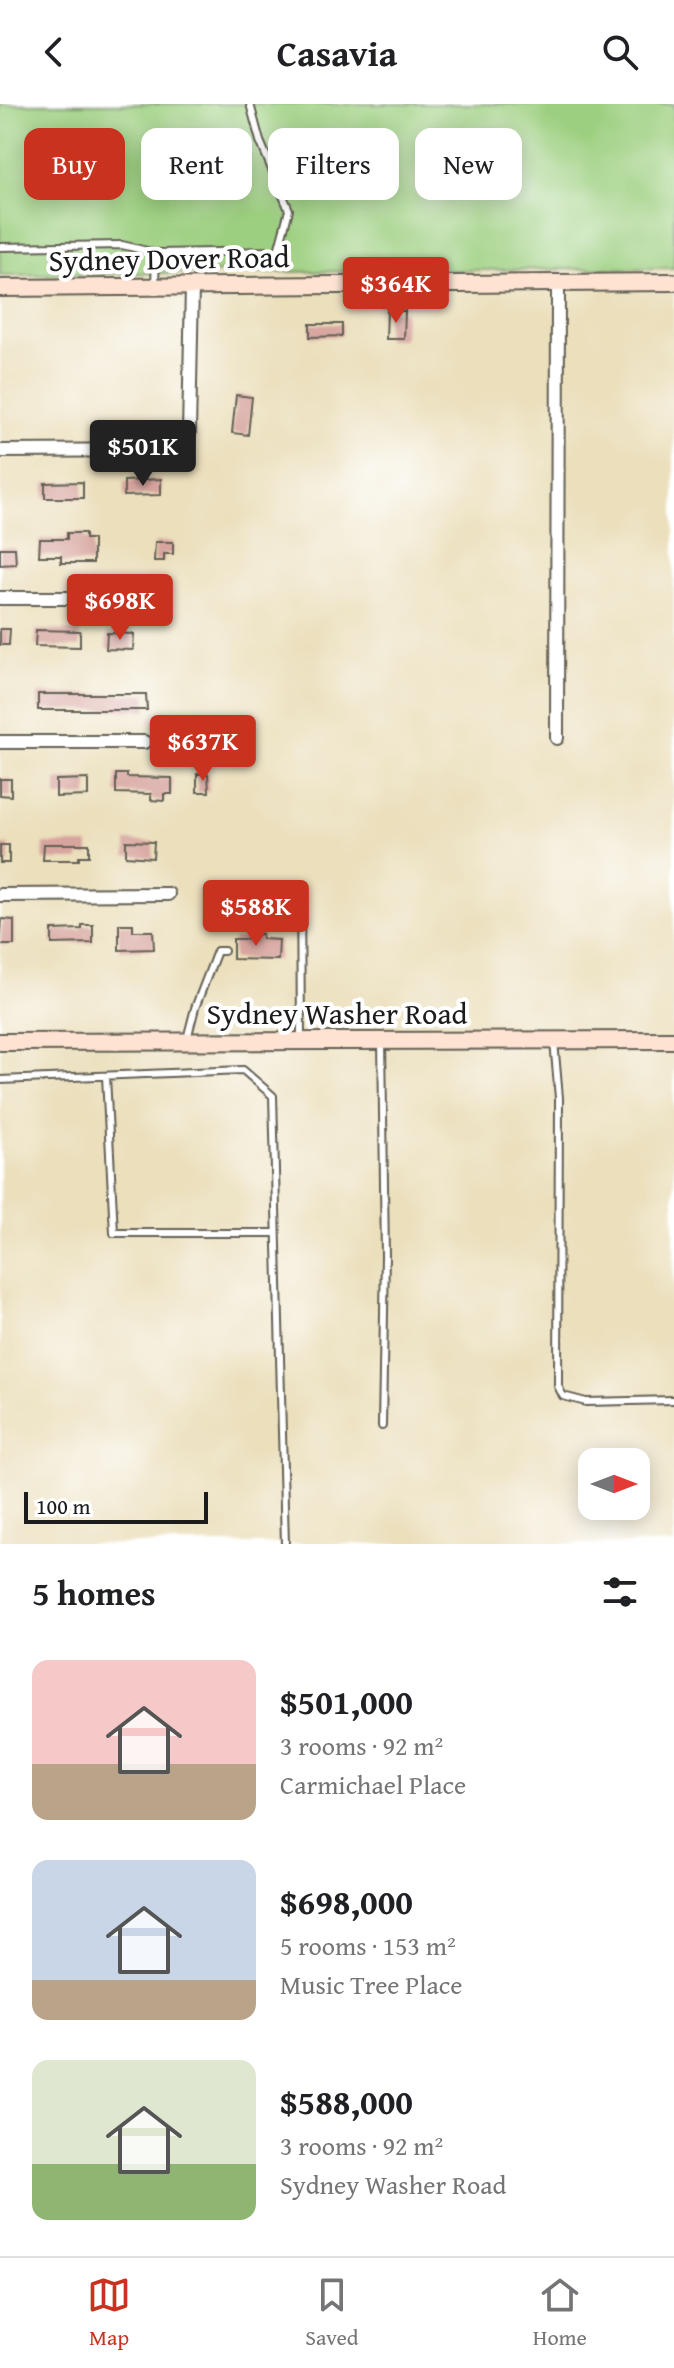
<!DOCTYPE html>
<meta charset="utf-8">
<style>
:root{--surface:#fff;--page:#f6f6f6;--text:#202124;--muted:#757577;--line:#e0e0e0;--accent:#c8321e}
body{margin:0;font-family:"Gentium Book Plus",serif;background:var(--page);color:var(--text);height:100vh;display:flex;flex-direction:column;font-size:30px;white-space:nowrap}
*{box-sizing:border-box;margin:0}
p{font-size:26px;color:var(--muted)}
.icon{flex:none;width:44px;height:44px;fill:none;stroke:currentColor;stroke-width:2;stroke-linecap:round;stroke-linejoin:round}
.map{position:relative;height:1440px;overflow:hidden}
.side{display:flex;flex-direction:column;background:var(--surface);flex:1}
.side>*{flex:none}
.hud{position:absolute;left:24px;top:24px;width:626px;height:72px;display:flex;gap:16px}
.needle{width:52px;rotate:90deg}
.buttons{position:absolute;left:578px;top:1344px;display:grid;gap:16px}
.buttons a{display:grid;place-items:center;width:72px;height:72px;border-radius:16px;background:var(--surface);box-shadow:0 4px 20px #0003;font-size:40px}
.scale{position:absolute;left:24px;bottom:20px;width:184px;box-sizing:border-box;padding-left:8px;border:4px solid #1c1c1c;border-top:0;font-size:22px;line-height:28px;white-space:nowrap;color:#1c1c1c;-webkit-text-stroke:6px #fff;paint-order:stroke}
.price{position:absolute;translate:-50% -68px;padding:0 18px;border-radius:8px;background:var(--accent);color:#fff;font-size:26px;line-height:52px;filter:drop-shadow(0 2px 4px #0008)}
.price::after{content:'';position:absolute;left:50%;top:48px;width:24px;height:18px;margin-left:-12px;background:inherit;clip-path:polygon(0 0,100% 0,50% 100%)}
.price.active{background:#222;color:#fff}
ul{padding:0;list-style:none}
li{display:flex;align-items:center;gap:24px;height:200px;padding:0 32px}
li span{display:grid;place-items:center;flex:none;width:224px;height:160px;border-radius:16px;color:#555}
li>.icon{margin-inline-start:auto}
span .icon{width:96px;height:96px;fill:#fffc;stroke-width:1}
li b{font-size:34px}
h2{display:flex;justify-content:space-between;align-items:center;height:96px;padding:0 32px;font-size:34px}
.pill{padding:0 28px;border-radius:16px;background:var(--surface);box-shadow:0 4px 20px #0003;font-size:28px;line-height:72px}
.pill.active{background:var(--accent);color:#fff}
header{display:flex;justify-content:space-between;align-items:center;height:104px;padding:0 32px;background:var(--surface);font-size:36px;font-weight:700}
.tabs{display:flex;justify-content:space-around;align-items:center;height:112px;border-top:2px solid var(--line);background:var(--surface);font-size:22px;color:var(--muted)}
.tabs a{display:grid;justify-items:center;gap:4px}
.tabs .active{color:var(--accent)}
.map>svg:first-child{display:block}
</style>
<header><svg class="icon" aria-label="back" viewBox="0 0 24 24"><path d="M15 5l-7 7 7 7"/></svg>Casavia<svg class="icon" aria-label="search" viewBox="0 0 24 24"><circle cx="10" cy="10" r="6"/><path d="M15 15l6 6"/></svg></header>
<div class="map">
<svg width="674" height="1440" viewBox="0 0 674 1440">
<rect width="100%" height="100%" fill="#fff"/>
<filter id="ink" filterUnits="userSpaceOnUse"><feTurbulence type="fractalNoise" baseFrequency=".0125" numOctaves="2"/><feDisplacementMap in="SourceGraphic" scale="16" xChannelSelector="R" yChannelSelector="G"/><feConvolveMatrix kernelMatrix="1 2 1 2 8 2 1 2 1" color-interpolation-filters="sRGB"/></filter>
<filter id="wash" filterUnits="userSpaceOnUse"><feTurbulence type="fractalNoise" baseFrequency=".006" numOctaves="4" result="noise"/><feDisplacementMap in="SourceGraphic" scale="32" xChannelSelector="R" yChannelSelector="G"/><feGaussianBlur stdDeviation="1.8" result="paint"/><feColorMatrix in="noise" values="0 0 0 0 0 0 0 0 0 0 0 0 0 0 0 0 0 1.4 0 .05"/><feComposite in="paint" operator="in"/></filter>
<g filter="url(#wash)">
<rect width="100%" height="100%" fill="#ebdfbc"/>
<!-- green -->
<path fill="#9ccf7f" stroke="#5c764e" stroke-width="2" d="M0 0H674V164L0 171Z"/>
<g id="blocks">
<!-- building -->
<path fill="#d7a49e" d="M387 207H405L404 235H386Z
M310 220H342V232L310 233Z
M236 291 252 293 248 331 232 329Z
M161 375V391L124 392V377Z
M83 378V394H45V379Z
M67 429H85V435H93V459H61V452H39L40 435H67Z
M155 438H173V450H164V457H154Z
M0 444H15L16 460 0 461Z
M0 525H10L9 541H0Z
M36 526 80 527V543L35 542Z
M107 529 134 530 133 546 106 545Z
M38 590H146L147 606H38Z
M116 670H127V673L172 674V690H164V697L151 696V690L116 689Z
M197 670H208L209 688H197Z
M0 675H11V692L0 691Z
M88 675V692L56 693V676Z
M126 737 154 738 153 754 126 752Z
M44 740H89V752H79V756H43Z
M0 741H9V759H0Z
M2 815 14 816V841H0Z
M119 820H133V827H153L154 845 119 846Z
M82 821H93V839L52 840V826L82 825Z
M249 830H262V835L279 836 278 856 233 855V835H249Z"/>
</g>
</g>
<g filter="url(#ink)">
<use href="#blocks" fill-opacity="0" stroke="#646054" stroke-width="2"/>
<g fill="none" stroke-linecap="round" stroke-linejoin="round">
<defs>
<path id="lane" d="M0 143 122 141 156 149
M155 182 156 149 278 147 289 106 260 37 250 0
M300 783 301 934
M187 935 195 904 217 847H224
M382 937 385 1152 382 1322
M554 937 559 994 558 1282 563 1292 586 1298 674 1296
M106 972 114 1129H276
M0 976 243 966 273 992 285 1440"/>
<path id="street" d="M0 347 179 346 186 340 189 329 192 182
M0 494H164
M557 634 558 179
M0 638H144
M0 791 168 790"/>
<path id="secondary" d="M0 184 674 178
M0 938 674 936"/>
</defs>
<!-- lane casing -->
<use href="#lane" stroke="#646054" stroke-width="10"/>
<!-- street casing -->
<use href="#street" stroke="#646054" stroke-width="16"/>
<!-- secondary casing -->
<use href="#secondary" stroke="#646054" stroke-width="20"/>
<!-- lane -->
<use href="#lane" stroke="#fff" stroke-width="6"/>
<!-- street -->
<use href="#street" stroke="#fff" stroke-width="12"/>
<!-- secondary -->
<use href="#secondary" stroke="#fee3d2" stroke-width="16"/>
</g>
</g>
<g text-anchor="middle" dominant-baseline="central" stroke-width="8" stroke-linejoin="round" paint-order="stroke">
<!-- street labels -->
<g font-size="30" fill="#1c1c1c" stroke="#fff">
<text transform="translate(169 154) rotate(-1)">Sydney Dover Road</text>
<text x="337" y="909">Sydney Washer Road</text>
</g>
</g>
</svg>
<div class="buttons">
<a><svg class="needle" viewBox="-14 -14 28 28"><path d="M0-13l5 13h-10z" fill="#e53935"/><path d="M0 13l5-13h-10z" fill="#757577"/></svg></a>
</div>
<div class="scale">100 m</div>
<b class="price" style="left:396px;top:221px">$364K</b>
<b class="price active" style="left:143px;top:384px">$501K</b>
<b class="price" style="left:120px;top:538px">$698K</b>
<b class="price" style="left:203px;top:679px">$637K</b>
<b class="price" style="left:256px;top:844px">$588K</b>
<div class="hud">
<a class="pill active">Buy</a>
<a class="pill">Rent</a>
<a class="pill">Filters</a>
<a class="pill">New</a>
</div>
</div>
<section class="side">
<h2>5 homes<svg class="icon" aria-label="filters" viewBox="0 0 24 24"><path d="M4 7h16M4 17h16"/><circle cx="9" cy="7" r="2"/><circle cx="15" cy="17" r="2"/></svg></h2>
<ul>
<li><span style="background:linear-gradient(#f6c9c9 65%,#b9a48a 0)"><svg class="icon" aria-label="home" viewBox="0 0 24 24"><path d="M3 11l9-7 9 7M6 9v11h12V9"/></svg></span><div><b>$501,000</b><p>3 rooms · 92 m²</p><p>Carmichael Place</p></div></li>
<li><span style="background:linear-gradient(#c9d6e8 75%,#b9a48a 0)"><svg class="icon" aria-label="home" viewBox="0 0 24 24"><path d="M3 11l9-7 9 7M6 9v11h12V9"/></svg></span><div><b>$698,000</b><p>5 rooms · 153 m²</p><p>Music Tree Place</p></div></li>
<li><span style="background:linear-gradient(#dfe7d0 65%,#8fb573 0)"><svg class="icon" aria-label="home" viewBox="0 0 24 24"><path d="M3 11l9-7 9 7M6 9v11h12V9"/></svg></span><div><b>$588,000</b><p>3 rooms · 92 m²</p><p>Sydney Washer Road</p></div></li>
</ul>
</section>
<nav class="tabs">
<a class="active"><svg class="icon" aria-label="map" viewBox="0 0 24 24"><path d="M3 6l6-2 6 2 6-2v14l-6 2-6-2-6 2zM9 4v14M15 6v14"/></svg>Map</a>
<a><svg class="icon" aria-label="saved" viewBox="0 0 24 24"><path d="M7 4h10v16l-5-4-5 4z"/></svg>Saved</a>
<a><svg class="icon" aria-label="home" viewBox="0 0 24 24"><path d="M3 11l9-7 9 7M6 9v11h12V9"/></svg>Home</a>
</nav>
